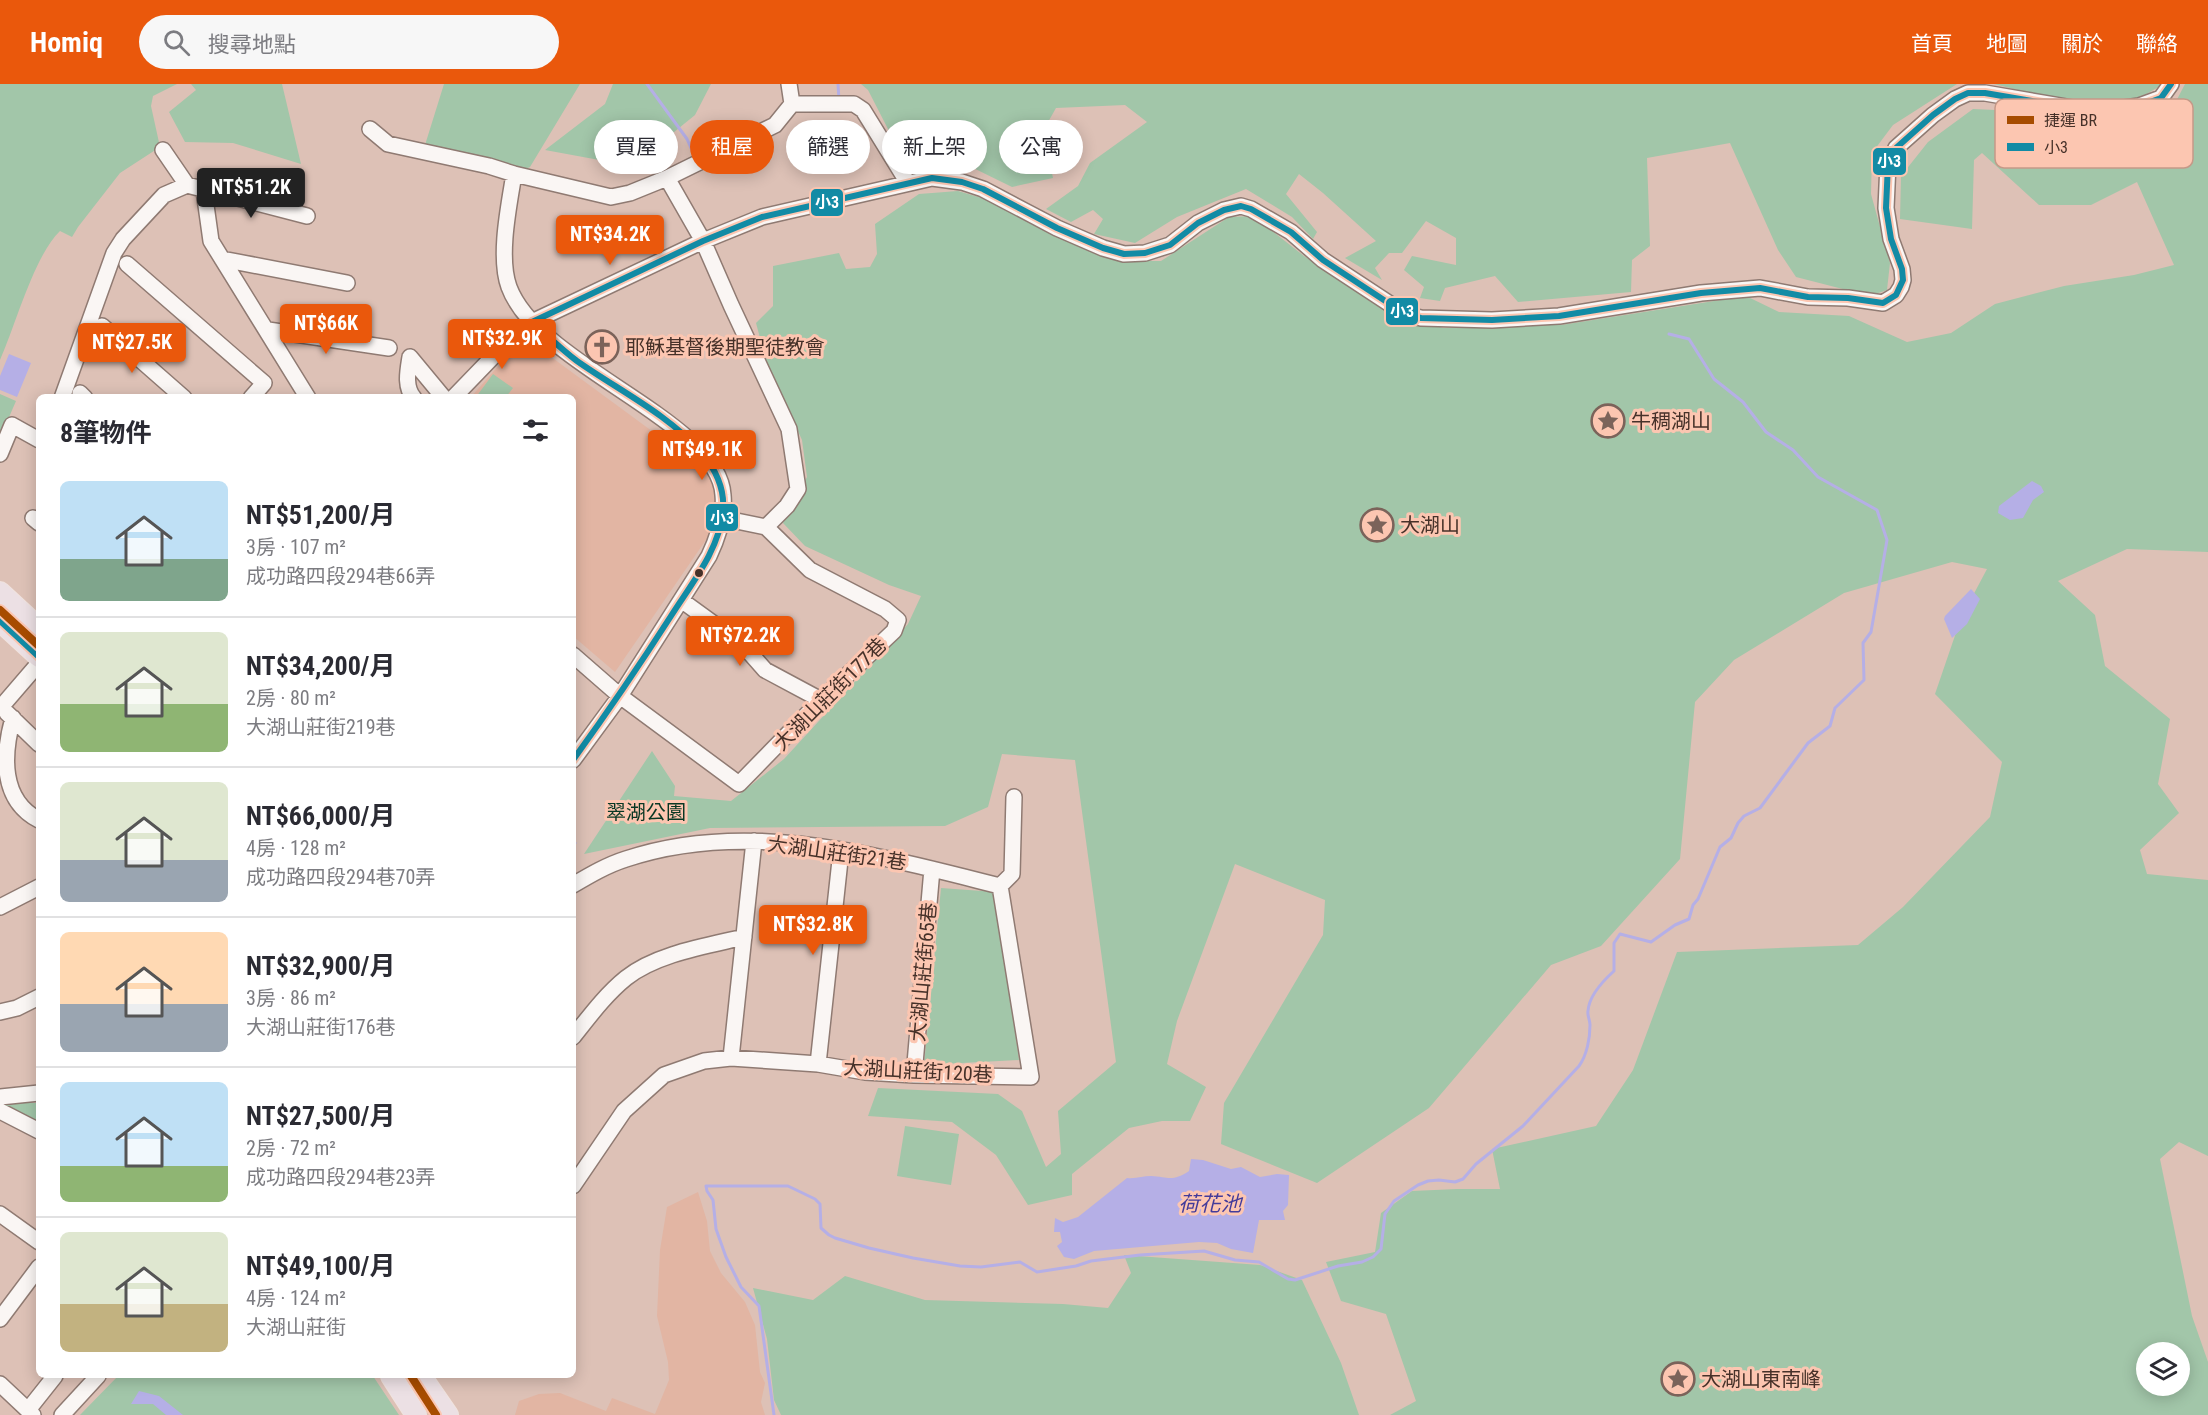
<!DOCTYPE html>
<html lang="zh-TW">
<meta charset="utf-8">
<style>
:root{--surface:#fff;--page:#f7f7f7;--text:#2b2b33;--muted:#7c7c81;--line:#e1e1e2;--accent:#ea580c}
body{margin:0;font-family:"Roboto Condensed","Noto Sans TC",sans-serif;background:var(--page);color:var(--text);height:100vh;display:flex;flex-direction:column;font-size:22px;white-space:nowrap}
*{box-sizing:border-box;margin:0}
p{font-size:20px;color:var(--muted)}
.icon{flex:none;width:33px;height:33px;fill:none;stroke:currentColor;stroke-width:2;stroke-linecap:round;stroke-linejoin:round}
.map{position:relative;flex:1;overflow:hidden}
.panel{position:absolute;left:36px;top:310px;width:540px;height:984px;display:flex;flex-direction:column;background:var(--surface);border-radius:9px;box-shadow:0 3px 15px #0003}
.panel>*{flex:none}
.top-card{position:absolute;left:594px;top:36px;width:570px;height:54px;display:flex;gap:12px}
.controls{position:absolute;left:2136px;top:1258px;display:grid;gap:12px}
.controls a{display:grid;place-items:center;width:54px;height:54px;border-radius:50%;background:var(--surface);box-shadow:0 3px 15px #0003;font-size:30px}
.price{position:absolute;translate:-50% -51px;padding:0 14px;border-radius:6px;background:var(--accent);color:#fff;font-size:20px;line-height:39px;filter:drop-shadow(0 2px 3px #0008)}
.price::after{content:'';position:absolute;left:50%;top:36px;width:18px;height:14px;margin-left:-9px;background:inherit;clip-path:polygon(0 0,100% 0,50% 100%)}
.price.current{background:#222;color:#fff}
ul{padding:0;list-style:none}
li{display:flex;align-items:center;gap:18px;height:150px;padding:0 24px}
li+li{border-top:2px solid var(--line)}
li span{display:grid;place-items:center;flex:none;width:168px;height:120px;border-radius:9px;color:#555}
li>.icon{margin-inline-start:auto}
span .icon{width:72px;height:72px;fill:#fffc;stroke-width:1}
li b{font-size:26px}
h2{display:flex;justify-content:space-between;align-items:center;height:72px;padding:0 24px;font-size:26px}
.tag{padding:0 21px;border-radius:27px;background:var(--surface);box-shadow:0 3px 15px #0003;font-size:21px;line-height:54px}
.tag.current{background:var(--accent);color:#fff}
header{display:flex;align-items:center;gap:36px;box-sizing:border-box;height:84px;padding:0 30px;background:var(--accent);color:#fff}
header strong{font-size:28px}
nav{display:flex;gap:33px;margin-inline-start:auto;font-size:21px}
.search{width:420px;height:54px;background:var(--page);display:flex;align-items:center;gap:15px;box-sizing:border-box;padding:0 21px;border-radius:33px;color:var(--muted);font-size:22px}
.map>svg:first-child{display:block}
</style>
<header>
<strong>Homiq</strong>
<div class="search"><svg class="icon" aria-label="search" viewBox="0 0 24 24"><circle cx="10" cy="10" r="6"/><path d="M15 15l6 6"/></svg>搜尋地點</div>
<nav><a>首頁</a><a>地圖</a><a>關於</a><a>聯絡</a></nav>
</header>
<div class="map">
<svg width="2208" height="1331" viewBox="0 0 2208 1331">
<rect width="100%" height="100%" fill="#ddc1b6"/>
<!-- built -->
<path fill="#e2b5a3" d="M524 253 709 389 716 413 715 436 710 450 615 588 573 552V314H470Z
M698 1108 707 1137 710 1167 721 1189 745 1218 755 1241 760 1288 765 1299 761 1318 765 1331H515L519 1317 539 1310 560 1309 606 1327 612 1314 655 1330 669 1296 668 1278 657 1232 660 1166 667 1123Z"/>
<!-- green -->
<path fill="#a2c6a9" fill-rule="evenodd" d="M0 0H177L153 12 151 22 160 63 120 89 78 143 72 153 60 147C34 172 16 240 0 276Z
M191 0H282L301 80 233 59 185 58 169 28 196 6Z
M444 0H580L530 83 514 90 425 61Z
M613 0H711L695 31 652 66 621 80 545 66 605 20Z
M861 0H1957L1893 41 1872 69 1871 110 1890 179 1887 206 1870 212 1796 193 1778 166 1730 59 1647 74 1650 162 1632 176 1631 208 1518 218 1495 192 1445 204 1440 217 1420 214 1424 203 1404 186 1412 172 1456 181V154L1426 137 1402 169H1389L1375 184 1382 196 1345 174 1376 157 1323 109 1299 90 1286 110 1317 148 1313 155 1292 133 1246 105 1177 133 1135 159 1094 150 1103 135 1093 126 1071 138 1046 125 1078 102 1090 79 1147 38 1125 21 1056 24 1043 47 1053 94 1012 103 959 77 908 84 868 6Z
M1994 0H2163C2111 37 2051 14 1994 0Z
M2185 0H2208V468L2127 465 2058 497 2095 531 2105 582 2170 635 2158 700 2179 729 2140 766 2147 790 2208 796V1072L2179 1058 2160 1075 2192 1232 2208 1278V1331H1390L1416 1317 1386 1230 1341 1217 1326 1178 1375 1168 1381 1129 1412 1107 1457 1105H1500L1492 1065 1596 1042 1633 986 1677 868 1858 861 1903 823 1990 733 2002 678 1935 610 1961 534 1987 485 1952 478 1844 509 1734 576 1695 618 1680 775 1601 862 1551 881 1429 1024 1317 1099 1221 1060 1224 1019 1323 851 1325 816 1235 780 1177 937 1167 980 1206 1003 1190 1037H1162L1129 1044 1072 1090V1111L1028 1121 996 1071 952 1038 868 1032 878 1004 998 1010 1022 1027 1046 1083 1061 1070 1058 1027 1116 978 1075 676 1002 670 988 723 945 742 710 744 584 770 652 667 675 702 674 712 731 717 784 675 908 540 921 512 889 501 805 462 783 439 807 393 802 356 767 280 756 239 773 222V182L839 169 846 185 870 183 877 170 875 140 919 110 958 107 999 119 1118 177H1161L1229 133 1253 132 1304 172 1377 220 1443 244 1529 240 1561 241 1746 212 1779 228 1849 232 1907 258 1951 249 1995 220 2064 202 2134 191 2174 181 2137 98 2091 121H2039L1982 69 1974 76 1972 145 1900 135 1901 92 1928 58 1973 25 2018 27 2104 48 2170 29ZM2146 1269H2180V1302H2146Z
M493 290 513 304 506 313H476Z
M0 310 16 317 0 354Z
M941 804 996 808 1019 976 924 981Z
M0 1019H39V1044Z
M905 1042 959 1050 951 1101 897 1092Z
M1124 1171 1260 1181 1302 1196 1341 1279 1359 1331H781L774 1316 767 1255 753 1204 813 1216 845 1192 925 1216 1063 1220 1108 1224 1131 1189Z
M118 1292H373L399 1331H80Z"/>
<!-- water -->
<path fill="#b5afe6" d="M9 270 31 279 17 313 0 306V292Z
M2032 397 2041 402 2044 408 2033 416 2023 434 2010 436 1998 429 1999 422Z
M1971 505 1980 515 1967 540 1952 554 1944 535 1945 532Z
M1191 1075 1203 1076 1231 1085 1241 1083 1260 1093 1277 1090 1289 1091 1288 1121 1283 1127 1285 1136H1259L1253 1169 1231 1165 1217 1159 1199 1158 1094 1167 1074 1175 1064 1173 1057 1162 1062 1158 1060 1148H1054L1055 1134 1063 1138 1078 1133 1127 1094C1136 1095 1143 1092 1151 1092 1169 1093 1172 1098 1189 1087Z
M139 1307 159 1312 183 1331H166L153 1320H131Z"/>
<g fill="none" stroke-linecap="round" stroke-linejoin="round">
<!-- stream -->
<path stroke="#b5afe6" stroke-width="3" d="M647 0 687 55 695 73
M838 0 839 16
M573 761 575 759
M774 1331 759 1222 741 1203 726 1173 716 1145 713 1116 707 1107 706 1102H788L815 1115 820 1120 821 1144 829 1151 835 1154 869 1164 913 1174 960 1182 981 1183 1020 1178 1037 1188 1076 1182 1091 1177 1140 1171 1204 1167 1235 1176 1259 1178 1288 1195 1295 1196 1338 1182 1362 1178 1373 1173 1381 1165 1385 1130 1394 1117 1418 1101 1428 1097 1439 1096 1455 1098 1463 1095 1476 1080 1523 1042 1579 982C1587 971 1590 954 1590 941 1590 936 1587 931 1588 927 1589 912 1604 896 1614 887V859L1620 850 1651 858 1675 841 1689 835 1693 821 1698 815 1720 763 1731 754 1738 739 1744 732 1760 724 1808 659 1830 642 1835 624 1864 596 1863 559 1871 548 1887 456 1877 426 1818 393 1793 366 1766 348 1743 318 1714 295 1689 255 1669 250"/>
<defs>
<path id="minor" d="M792 20H854L863 26 908 99
M370 45 388 60 489 82 514 90 611 113 630 109 667 94 775 41 792 20 789 0
M163 66 187 101
M514 90C509 121 498 173 509 203 538 282 719 337 723 411 725 432 718 453 709 472L620 612 573 676
M667 94 703 157 731 221 789 345 798 405 787 422 766 443
M204 107 211 157 308 314
M222 175 347 199
M127 180 264 299 251 314
M102 242 184 314
M268 246 389 264
M410 273 444 314
M410 273C408 286 404 303 414 314
M80 309 85 314
M62 314 114 169 123 155 164 111 187 101 307 132
M453 314 512 253 532 238 703 157 762 133 932 94 962 98 983 105 1057 144 1103 164 1124 170 1145 169 1170 161 1198 139 1224 126 1241 122 1251 125 1291 148 1323 176 1396 224 1408 231 1421 234 1492 236 1559 232 1701 209 1760 204 1808 213 1848 214 1883 219 1896 211 1901 203 1903 196 1902 185 1891 155 1886 124 1888 80 1896 64 1933 31 1955 15 1968 9H1985L2096 28 2139 22 2161 14 2171 0
M0 370 12 341 39 356
M33 434 39 439
M681 516 743 561 765 586 821 616
M573 571 620 612 739 700 821 616 894 547 898 536 885 525 810 486 766 443 722 434
M1 623 39 579
M7 629 39 660
M13 634C3 670 0 716 39 736
M573 801C590 791 607 781 626 775 748 734 880 772 1000 802
M0 823 39 803
M0 928 17 924 39 913
M573 953C589 933 605 911 626 894 656 870 706 862 744 853
M731 974 754 757
M818 980 841 767
M914 991 932 785
M0 1013 39 1009
M0 1027 39 1047
M573 1102 624 1027 664 991 704 977 731 974 818 980 865 988 914 991 1031 993 1000 802 1012 790 1014 713
M0 1130 39 1158
M0 1235 39 1183
M0 1300 33 1331
M28 1326 55 1292
M62 1331 98 1292"/>
<path id="major" d="M0 508 39 544
M0 537 39 573
M391 1292 416 1331
M421 1292 448 1331"/>
</defs>
<!-- minor casing -->
<use href="#minor" stroke="#8f7a72" stroke-width="18"/>
<!-- major casing -->
<use href="#major" stroke="#f0e3de" stroke-width="22"/>
<!-- minor -->
<use href="#minor" stroke="#faf6f4" stroke-width="15"/>
<!-- major -->
<use href="#major" stroke="#ece0e4" stroke-width="20"/>
<defs>
<path id="bus-1" d="M532 238 703 157 762 133 932 94 962 98 983 105 1057 144 1103 164 1124 170 1145 169 1170 161 1198 139 1224 126 1241 122 1251 125 1291 148 1323 176 1396 224 1408 231 1421 234 1492 236 1559 232 1701 209 1760 204 1808 213 1848 214 1883 219 1896 211 1903 196 1902 185 1891 155 1886 124 1888 80 1896 64 1933 31 1955 15 1968 9H1985L2096 28 2139 22 2161 14 2171 0
M532 238C547 251 561 265 577 277 618 306 668 330 702 369 716 386 725 405 723 427 719 467 691 500 671 532 639 582 607 629 573 676
M0 537 39 573"/>
</defs>
<!-- bus-1 casing -->
<use href="#bus-1" stroke="#fcc6b1" stroke-width="10"/>
<!-- bus-1 -->
<use href="#bus-1" stroke="#128ba5" stroke-width="6"/>
<defs>
<path id="metro-1" d="M0 526 39 562
M411 1292 436 1331"/>
</defs>
<!-- metro-1 casing -->
<use href="#metro-1" stroke="#fcc6b1" stroke-width="12"/>
<!-- metro-1 -->
<use href="#metro-1" stroke="#a74c00" stroke-width="8"/>
</g>
<!-- icons -->
<defs>
<symbol id="church-ring" viewBox="-11 -11 22 22"><circle r="9.5" fill="#fcc6b1" stroke="#7b635a" stroke-width="1.5"/><path d="M-1.2-6h2.4v3.5h3.3v2.4h-3.3V6h-2.4V-.1h-3.3v-2.4h3.3Z" fill="#7b635a"/></symbol>
<symbol id="sight-ring" viewBox="-11 -11 22 22"><circle r="9.5" fill="#fcc6b1" stroke="#7b635a" stroke-width="1.5"/><path d="M0-6L1.8-2.2L6-1.7L2.9 1.2L3.7 5.4L0 3.3L-3.7 5.4L-2.9 1.2L-6-1.7L-1.8-2.2Z" fill="#7b635a"/></symbol>
</defs>
<g fill-rule="evenodd">
<use href="#church-ring" x="583" y="244" width="38" height="38"/>
<use href="#sight-ring" x="1589" y="318" width="38" height="38"/>
<use href="#sight-ring" x="1358" y="422" width="38" height="38"/>
<use href="#sight-ring" x="1659" y="1276" width="38" height="38"/>
</g>
<!-- markers -->
<circle fill="#463129" stroke="#fcc6b1" stroke-width="2" cx="699" cy="489" r="5"/>
<g text-anchor="middle" dominant-baseline="central" stroke-width="6" stroke-linejoin="round" paint-order="stroke">
<!-- poi labels -->
<g font-size="20" fill="#463129" stroke="#fcc6b1" text-anchor="start">
<text x="625" y="263">耶穌基督後期聖徒教會</text>
<text x="1631" y="337">牛稠湖山</text>
<text x="1400" y="441">大湖山</text>
<text x="1701" y="1295">大湖山東南峰</text>
</g>
<!-- street labels -->
<g font-size="20" fill="#463129" stroke="#fcc6b1">
<text transform="translate(830 610) rotate(-45)">大湖山莊街177巷</text>
<text transform="translate(837 769) rotate(8)">大湖山莊街21巷</text>
<text transform="translate(923 888) rotate(-85)">大湖山莊街65巷</text>
<text transform="translate(918 987) rotate(3)">大湖山莊街120巷</text>
</g>
<!-- park labels -->
<g font-size="20" fill="#083724" stroke="#fcc6b1">
<text x="646" y="728">翠湖公園</text>
</g>
<!-- water labels -->
<g font-size="21" font-style="italic" fill="#433b9a" stroke="#fcc6b1">
<text x="1210" y="1120">荷花池</text>
</g>
</g>
<!-- legend -->
<rect x="1995" y="15" width="198" height="69" rx="9" fill="#fcc6b1" stroke="#c59988" stroke-width="1.5"/>
<rect x="2007" y="32" width="27" height="8" fill="#a74c00"/>
<rect x="2007" y="59" width="27" height="8" fill="#128ba5"/>
<g font-size="16" fill="#463129">
<text x="2044" y="42">捷運 BR</text>
<text x="2044" y="69">小3</text>
</g>
<g stroke="#fcc6b1" stroke-width="2">
<rect x="1872" y="63" width="35" height="29" rx="6" fill="#128ba5"/>
<rect x="810" y="104" width="34" height="29" rx="6" fill="#128ba5"/>
<rect x="1385" y="213" width="34" height="29" rx="6" fill="#128ba5"/>
<rect x="705" y="419" width="34" height="29" rx="6" fill="#128ba5"/>
</g>
<g font-size="16" text-anchor="middle" font-weight="bold" fill="#fff">
<text x="1889" y="83">小3</text>
<text x="827" y="124">小3</text>
<text x="1402" y="233">小3</text>
<text x="722" y="440">小3</text>
</g>
</svg>
<div class="controls">
<a><svg class="icon" aria-label="layers" viewBox="0 0 24 24"><path d="M12 4l9 5-9 5-9-5zM3 14l9 5 9-5"/></svg></a>
</div>
<b class="price current" style="left:251px;top:135px">NT$51.2K</b>
<b class="price" style="left:610px;top:182px">NT$34.2K</b>
<b class="price" style="left:326px;top:271px">NT$66K</b>
<b class="price" style="left:502px;top:286px">NT$32.9K</b>
<b class="price" style="left:132px;top:290px">NT$27.5K</b>
<b class="price" style="left:702px;top:397px">NT$49.1K</b>
<b class="price" style="left:740px;top:583px">NT$72.2K</b>
<b class="price" style="left:813px;top:872px">NT$32.8K</b>
<div class="top-card">
<a class="tag">買屋</a>
<a class="tag current">租屋</a>
<a class="tag">篩選</a>
<a class="tag">新上架</a>
<a class="tag">公寓</a>
</div>
<section class="panel">
<h2>8筆物件<svg class="icon" aria-label="filters" viewBox="0 0 24 24"><path d="M4 7h16M4 17h16"/><circle cx="9" cy="7" r="2"/><circle cx="15" cy="17" r="2"/></svg></h2>
<ul>
<li><span style="background:linear-gradient(#bfe0f5 65%,#7fa58c 0)"><svg class="icon" aria-label="home" viewBox="0 0 24 24"><path d="M3 11l9-7 9 7M6 9v11h12V9"/></svg></span><div><b>NT$51,200/月</b><p>3房 · 107 m²</p><p>成功路四段294巷66弄</p></div></li>
<li><span style="background:linear-gradient(#dfe7d0 60%,#8fb573 0)"><svg class="icon" aria-label="home" viewBox="0 0 24 24"><path d="M3 11l9-7 9 7M6 9v11h12V9"/></svg></span><div><b>NT$34,200/月</b><p>2房 · 80 m²</p><p>大湖山莊街219巷</p></div></li>
<li><span style="background:linear-gradient(#dfe7d0 65%,#9aa5b1 0)"><svg class="icon" aria-label="home" viewBox="0 0 24 24"><path d="M3 11l9-7 9 7M6 9v11h12V9"/></svg></span><div><b>NT$66,000/月</b><p>4房 · 128 m²</p><p>成功路四段294巷70弄</p></div></li>
<li><span style="background:linear-gradient(#ffd9b3 60%,#9aa5b1 0)"><svg class="icon" aria-label="home" viewBox="0 0 24 24"><path d="M3 11l9-7 9 7M6 9v11h12V9"/></svg></span><div><b>NT$32,900/月</b><p>3房 · 86 m²</p><p>大湖山莊街176巷</p></div></li>
<li><span style="background:linear-gradient(#bfe0f5 70%,#8fb573 0)"><svg class="icon" aria-label="home" viewBox="0 0 24 24"><path d="M3 11l9-7 9 7M6 9v11h12V9"/></svg></span><div><b>NT$27,500/月</b><p>2房 · 72 m²</p><p>成功路四段294巷23弄</p></div></li>
<li><span style="background:linear-gradient(#dfe7d0 60%,#c2b280 0)"><svg class="icon" aria-label="home" viewBox="0 0 24 24"><path d="M3 11l9-7 9 7M6 9v11h12V9"/></svg></span><div><b>NT$49,100/月</b><p>4房 · 124 m²</p><p>大湖山莊街</p></div></li>
</ul>
</section>
</div>
